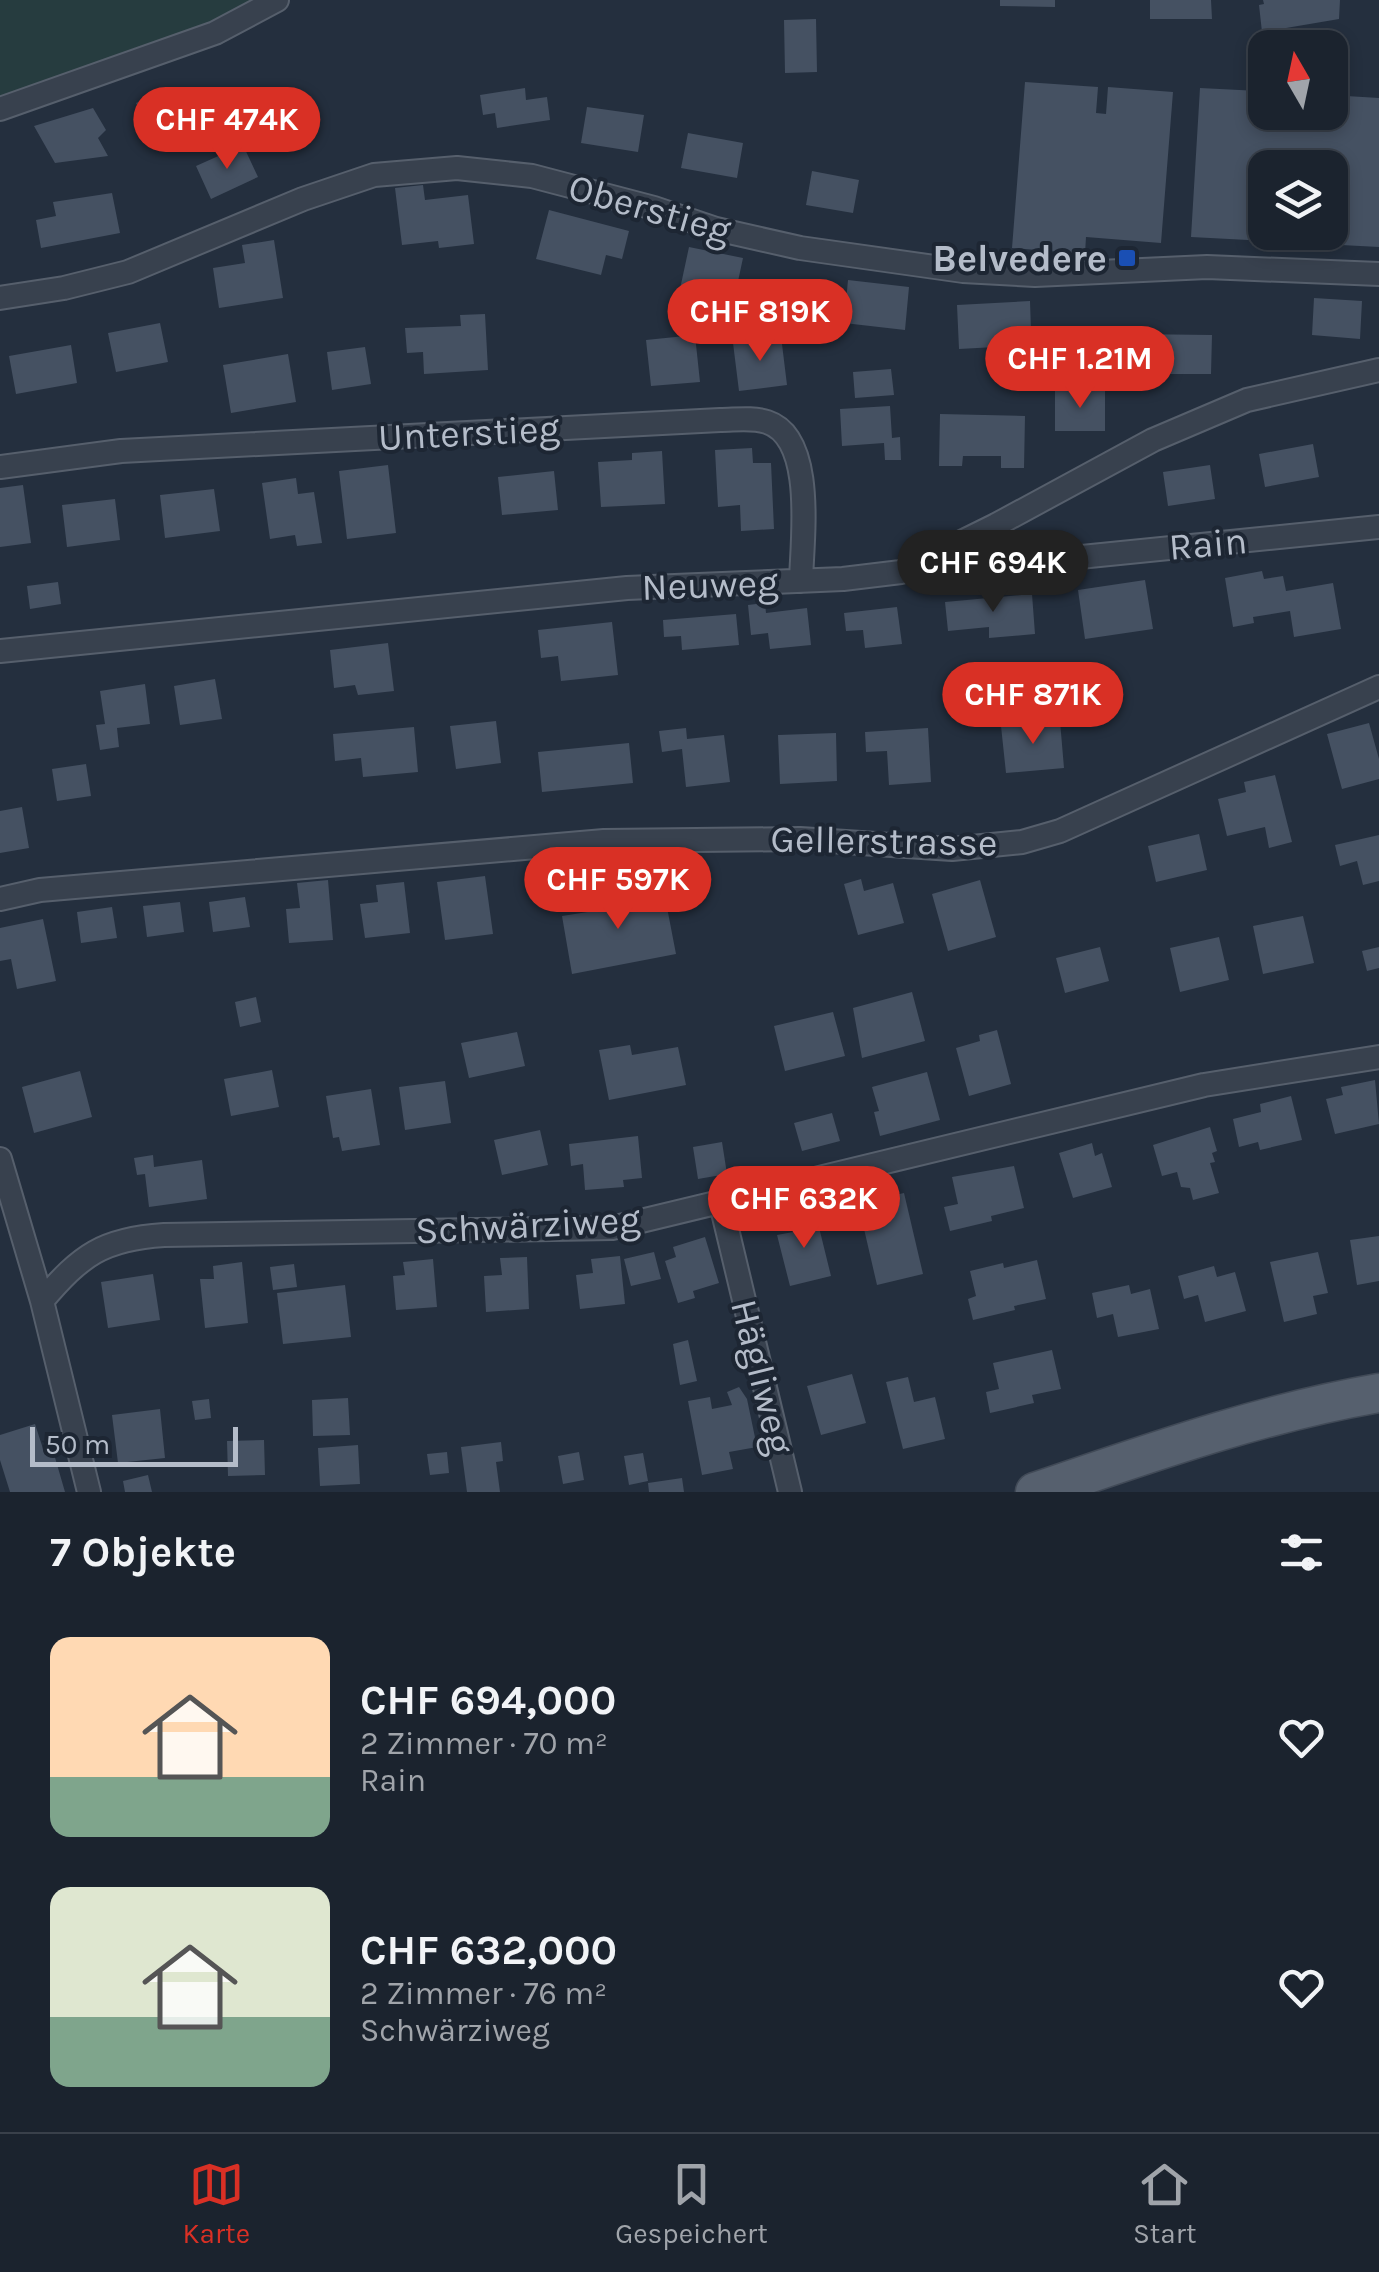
<!DOCTYPE html>
<html lang="de">
<meta charset="utf-8">
<style>
:root{--surface:#1b232e;--page:#282f3a;--text:#f1f3f6;--muted:#a0a4aa;--line:#39404a;--accent:#d93025}
body{margin:0;font-family:Karla,sans-serif;background:var(--page);color:var(--text);height:100vh;display:flex;flex-direction:column;font-size:38px;white-space:nowrap}
*{box-sizing:border-box;margin:0}
p{font-size:32px;color:var(--muted)}
.icon{flex:none;width:55px;height:55px;fill:none;stroke:currentColor;stroke-width:2;stroke-linecap:round;stroke-linejoin:round}
.map{position:relative;height:1492px;overflow:hidden}
.side{display:flex;flex-direction:column;background:var(--surface);flex:1}
.side>*{flex:none}
.needle{width:65px;rotate:351deg}
.buttons{position:absolute;left:1248px;top:30px;display:grid;gap:20px}
.buttons a{display:grid;place-items:center;width:100px;height:100px;border-radius:20px;background:var(--surface);box-shadow:0 5px 15px #0003,0 0 0 2px var(--line);font-size:50px}
.scale{position:absolute;left:30px;bottom:25px;width:208px;box-sizing:border-box;padding-left:10px;border:5px solid #b4bcc9;border-top:0;font-size:28px;line-height:35px;white-space:nowrap;color:#b4bcc9;-webkit-text-stroke:8px #1d2633;paint-order:stroke}
.price{position:absolute;translate:-50% -85px;padding:0 22px;border-radius:35px;background:var(--accent);color:#fff;font-size:32px;line-height:65px;filter:drop-shadow(0 2px 5px #0008)}
.price::after{content:'';position:absolute;left:50%;top:60px;width:30px;height:22px;margin-left:-15px;background:inherit;clip-path:polygon(0 0,100% 0,50% 100%)}
.price.selected{background:#222;color:#fff}
ul{padding:0;list-style:none}
li{display:flex;align-items:center;gap:30px;height:250px;padding:0 50px}
li span{display:grid;place-items:center;flex:none;width:280px;height:200px;border-radius:20px;color:#555}
li>.icon{margin-inline-start:auto}
span .icon{width:120px;height:120px;fill:#fffc;stroke-width:1}
li b{font-size:42px}
h2{display:flex;justify-content:space-between;align-items:center;height:120px;padding:0 50px;font-size:42px}
.menu{display:flex;justify-content:space-around;align-items:center;height:140px;border-top:2px solid var(--line);background:var(--surface);font-size:28px;color:var(--muted)}
.menu a{display:grid;justify-items:center;gap:5px}
.menu .selected{color:var(--accent)}
.map>svg:first-child{display:block}
</style>
<div class="map">
<svg width="1379" height="1492" viewBox="0 0 1379 1492">
<rect width="100%" height="100%" fill="#242f3e"/>
<!-- green -->
<path fill="#263c3f" d="M0 0H277L0 109Z"/>
<!-- building -->
<path fill="#455162" fill-rule="evenodd" d="M1000 0H1055V7L1000 6Z
M1150 0H1211L1212 19H1150Z
M1263 0H1340L1339 19 1262 32 1259 5 1264 4Z
M816 19 817 72 785 73 784 20Z
M1260 78H1265V112H1330V95L1379 98V247L1191 237 1200 88 1259 91ZM1265 168H1330V232H1265Z
M1025 82 1098 87 1096 113 1106 114 1108 87 1173 92 1161 243 1086 237 1085 254 1012 248Z
M171 87 187 123 152 138 136 103Z
M525 88 526 100 547 97 550 120 497 128 495 113 483 115 480 95Z
M587 107 644 115 638 152 581 143Z
M93 108 106 130 98 138 108 156 55 163 34 126Z
M688 133 743 143 737 178 681 168Z
M243 145 258 177 211 199 196 166Z
M812 171 859 180 853 213 806 205Z
M423 185 425 200 468 195 474 244 439 248 438 241 402 245 395 188Z
M112 193 120 233 41 248 36 220 56 216 53 202Z
M549 210 629 231 622 259 606 255 601 275 536 259Z
M274 240 283 298 219 308 213 268 245 263 242 245Z
M689 247 743 258 734 300 680 289Z
M848 280 909 287 905 330 844 323Z
M1314 298 1362 301 1360 339 1312 335Z
M1030 301 1031 331 1013 332 1014 346 959 349 957 305Z
M485 314 488 370 424 374 423 352 407 353 405 328 461 326 460 315Z
M160 323 168 362 116 372 108 333Z
M1132 334 1212 335 1211 374H1159V357H1132Z
M695 335 700 382 651 386 646 340Z
M781 336 787 385 739 391 733 343Z
M71 345 77 383 16 394 9 356Z
M365 347 371 384 332 390 327 352Z
M288 354 296 402 231 413 223 365Z
M891 369 894 395 855 398 853 372Z
M1105 390V431H1055V391Z
M890 406 892 438 900 437 901 460H885L884 443 842 446 840 409Z
M940 414 1025 416 1024 468H1001V456H963L962 466H939Z
M1313 444 1319 477 1265 487 1259 454Z
M752 448 753 463H771L774 529 741 531 740 505 718 507 715 450Z
M662 451 665 504 601 507 598 462 632 460V453Z
M388 465 396 533 347 539 339 471Z
M1210 465 1215 499 1168 506 1163 472Z
M554 471 558 510 502 515 498 477Z
M296 478 298 494 314 492 322 543 297 546 295 535 270 539 262 483Z
M23 485 31 543 0 547V488Z
M214 489 220 531 165 538 160 495Z
M115 499 120 540 67 547 62 505Z
M1262 571 1264 579 1283 576 1286 591 1333 583 1341 629 1294 637 1290 611 1253 617 1254 623 1233 627 1225 578Z
M1145 580 1153 629 1085 639 1078 590Z
M58 582 61 604 30 609 27 586Z
M1032 594 1035 634 989 638V627L948 631 945 602Z
M765 603 766 613 807 608 811 645 770 649 768 633 751 635 748 605Z
M897 607 902 644 865 648 863 630 846 631 844 613Z
M736 614 739 645 682 650 681 636 664 637 663 620Z
M612 622 618 675 561 681 558 656 541 658 538 630Z
M388 643 394 691 358 695 355 685 334 688 330 650Z
M215 679 222 719 180 725 174 686Z
M145 684 150 724 117 728 119 747 100 750 96 725 105 724 100 691Z
M496 721 501 763 456 769 450 726Z
M1060 721 1064 768 1006 773 1001 726Z
M1369 723 1379 759V779L1342 789 1327 734Z
M414 727 418 772 363 777 361 758 335 761 333 734Z
M686 728 687 739 724 735 730 782 686 787 682 749 662 752 659 731Z
M928 728 931 782 889 785 887 751 866 752 865 732Z
M836 733 837 781 780 784 778 735Z
M629 743 633 783 542 792 538 752Z
M86 764 91 796 57 801 52 769Z
M1275 775 1292 842 1269 848 1265 827 1227 836 1218 799 1246 792 1244 782Z
M22 807 29 848 0 853V811Z
M1199 834 1207 870 1156 882 1148 846Z
M1379 835V881L1363 885 1357 861 1340 866 1335 845Z
M485 876 493 934 445 940 437 882Z
M861 879 864 891 893 883 904 923 858 935 844 884Z
M328 880 333 940 289 943 286 909 300 908 297 883Z
M980 880 996 937 948 951 932 894Z
M404 882 410 933 365 938 360 904 378 902 376 885Z
M630 889 632 904 665 897 676 954 572 974 562 916 594 911 591 896Z
M245 897 250 927 213 932 209 902Z
M180 902 184 932 147 937 143 906Z
M112 907 117 938 81 943 77 912Z
M1303 916 1314 963 1263 974 1253 926Z
M43 919 56 981 17 989 11 959 0 961V928Z
M1219 937 1229 980 1180 992 1170 948Z
M1100 947 1109 981 1065 993 1056 958Z
M1379 947V968L1367 971 1362 951Z
M912 992 925 1041 862 1058 853 1008Z
M256 997 261 1022 240 1027 235 1002Z
M833 1012 845 1056 785 1071 774 1026Z
M997 1030 1011 1084 969 1096 956 1048 980 1041 979 1035Z
M517 1032 525 1066 469 1078 461 1043Z
M630 1045 632 1055 678 1047 686 1085 609 1100 599 1050Z
M272 1070 279 1107 231 1116 224 1079Z
M80 1071 92 1117 34 1133 22 1087Z
M927 1072 940 1120 880 1136 874 1112 879 1111 872 1087Z
M1375 1080 1379 1124 1335 1134 1326 1099 1343 1095 1341 1087Z
M445 1081 451 1123 405 1130 399 1087Z
M371 1089 380 1145 342 1151 339 1137 333 1138 326 1096Z
M1291 1096 1302 1140 1260 1150 1258 1142 1239 1147 1233 1119 1261 1112 1260 1104Z
M832 1113 840 1141 802 1151 794 1123Z
M1210 1127 1217 1151 1212 1153 1215 1162 1210 1163 1219 1193 1193 1200 1190 1188 1181 1187 1177 1172 1162 1176 1153 1145Z
M540 1130 548 1165 502 1175 494 1140Z
M638 1136 642 1178 623 1180 624 1187 585 1190 583 1164 571 1166 569 1144Z
M722 1142 727 1174 698 1179 693 1147Z
M1092 1143 1095 1156 1102 1153 1112 1187 1073 1198 1059 1153Z
M153 1155 154 1167 202 1160 207 1199 149 1207 145 1174 137 1175 134 1158Z
M1014 1166 1024 1208 991 1216 992 1221 950 1231 944 1207 958 1204 952 1177Z
M904 1193 923 1274 877 1285 858 1203Z
M815 1211 831 1276 790 1286 777 1235 793 1232 790 1218Z
M1379 1236V1281L1357 1285 1350 1240Z
M705 1237 719 1283 693 1291 695 1298 678 1303 665 1261 676 1257 673 1247Z
M654 1252 661 1279 631 1286 624 1259Z
M1318 1252 1328 1293 1313 1296 1317 1314 1284 1322 1270 1262Z
M620 1256 625 1304 580 1309 576 1275 593 1273 591 1259Z
M527 1257 529 1309 486 1312 484 1276 502 1275 500 1258Z
M433 1259 437 1307 396 1310 393 1276 405 1275 403 1262Z
M1037 1260 1046 1299 1014 1306 1015 1310 973 1320 968 1299 976 1296 970 1271 1003 1263 1004 1268Z
M242 1262 248 1323 205 1328 200 1279H214L213 1266Z
M294 1264 297 1287 273 1290 270 1267Z
M1214 1266 1217 1277 1235 1272 1246 1311 1205 1322 1198 1295 1184 1299 1178 1276Z
M153 1274 160 1320 108 1328 101 1282Z
M345 1285 351 1337 283 1344 277 1293Z
M1129 1285 1131 1294 1150 1289 1159 1329 1118 1337 1113 1314 1097 1318 1092 1293Z
M688 1340 697 1381 680 1385 673 1344Z
M1052 1350 1061 1389 1032 1395 1034 1403 990 1413 986 1392 999 1389 993 1363Z
M852 1374 866 1423 821 1435 807 1386Z
M908 1377 914 1402 935 1397 945 1439 903 1449 886 1382Z
M739 1387 747 1399 757 1447 729 1452 733 1469 702 1475 688 1401 710 1397 712 1409 732 1405 727 1392Z
M348 1398 350 1435 313 1436 312 1400Z
M209 1399 211 1418 195 1420 192 1401Z
M160 1409 165 1458 118 1463 112 1415Z
M35 1424 45 1455 54 1454 65 1492H10L0 1460V1435Z
M264 1440 265 1475 228 1476 227 1441Z
M501 1442 503 1461 496 1462 500 1492H467L461 1447Z
M358 1445 360 1484 320 1486 318 1448Z
M447 1452 449 1473 430 1475 427 1454Z
M579 1452 584 1480 563 1484 558 1456Z
M643 1453 648 1481 629 1485 624 1456Z
M148 1475 152 1492H125L123 1481Z
M682 1478 684 1492H649L648 1483Z"/>
<g fill="none" stroke-linecap="round" stroke-linejoin="round">
<defs>
<path id="minor" d="M0 109 215 33 277 0
M0 298 64 288 128 272 303 199 374 175 457 168 532 176 654 208 716 229 800 248 963 271 1035 275 1207 267 1379 274
M0 467 121 451 720 420C735 420 752 417 767 422 816 438 802 540 801 581
M917 566 952 570 1379 527
M0 651 627 588 843 579 901 572 996 525 1153 440 1247 400 1379 370
M0 899 40 890 604 841 800 839 952 849 1022 842 1060 831 1379 687
M0 1159 42 1301 89 1492
M721 1204 790 1492
M42 1301C81 1255 103 1239 164 1235L612 1228 1204 1085 1379 1057"/>
<path id="primary" d="M1035 1492C1147 1454 1262 1413 1379 1393"/>
</defs>
<!-- minor casing -->
<use href="#minor" stroke="#565f6c" stroke-width="26"/>
<!-- primary casing -->
<use href="#primary" stroke="#414a57" stroke-width="41"/>
<!-- minor -->
<use href="#minor" stroke="#38414e" stroke-width="22"/>
<!-- primary -->
<use href="#primary" stroke="#56606e" stroke-width="38"/>
</g>
<!-- markers -->
<rect fill="#1a4fb4" stroke="#1d2633" stroke-width="4" x="1117" y="248" width="20" height="20" rx="5"/>
<g text-anchor="middle" dominant-baseline="central" stroke-width="8" stroke-linejoin="round" paint-order="stroke">
<!-- street labels -->
<g font-size="38" fill="#b4bcc9" stroke="#1d2633">
<text transform="translate(650 209) rotate(16)">Oberstieg</text>
<text transform="translate(469 433) rotate(-3)">Unterstieg</text>
<text transform="translate(1208 544) rotate(-5)">Rain</text>
<text transform="translate(710 585) rotate(-2)">Neuweg</text>
<text transform="translate(884 841) rotate(1)">Gellerstrasse</text>
<text transform="translate(528 1225) rotate(-3)">Schwärziweg</text>
<text transform="translate(762 1377) rotate(76)">Hägliweg</text>
</g>
<!-- poi labels -->
<g font-size="38" font-weight="bold" fill="#b4bcc9" stroke="#1d2633" text-anchor="end">
<text x="1107" y="258">Belvedere</text>
</g>
</g>
</svg>
<div class="buttons">
<a><svg class="needle" viewBox="-14 -14 28 28"><path d="M0-13l5 13h-10z" fill="#e53935"/><path d="M0 13l5-13h-10z" fill="#a0a4aa"/></svg></a>
<a><svg class="icon" aria-label="layers" viewBox="0 0 24 24"><path d="M12 4l9 5-9 5-9-5zM3 14l9 5 9-5"/></svg></a>
</div>
<div class="scale">50 m</div>
<b class="price" style="left:227px;top:172px">CHF 474K</b>
<b class="price" style="left:760px;top:364px">CHF 819K</b>
<b class="price" style="left:1080px;top:411px">CHF 1.21M</b>
<b class="price selected" style="left:993px;top:615px">CHF 694K</b>
<b class="price" style="left:1033px;top:747px">CHF 871K</b>
<b class="price" style="left:618px;top:932px">CHF 597K</b>
<b class="price" style="left:804px;top:1251px">CHF 632K</b>
</div>
<section class="side">
<h2>7 Objekte<svg class="icon" aria-label="filters" viewBox="0 0 24 24"><path d="M4 7h16M4 17h16"/><circle cx="9" cy="7" r="2"/><circle cx="15" cy="17" r="2"/></svg></h2>
<ul>
<li><span style="background:linear-gradient(#ffd9b3 70%,#7fa58c 0)"><svg class="icon" aria-label="home" viewBox="0 0 24 24"><path d="M3 11l9-7 9 7M6 9v11h12V9"/></svg></span><div><b>CHF 694,000</b><p>2 Zimmer · 70 m²</p><p>Rain</p></div><svg class="icon" aria-label="heart" viewBox="0 0 24 24"><path d="M12 20l-8-8c-3-5 5-10 8-4 3-6 11-1 8 4z"/></svg></li>
<li><span style="background:linear-gradient(#dfe7d0 65%,#7fa58c 0)"><svg class="icon" aria-label="home" viewBox="0 0 24 24"><path d="M3 11l9-7 9 7M6 9v11h12V9"/></svg></span><div><b>CHF 632,000</b><p>2 Zimmer · 76 m²</p><p>Schwärziweg</p></div><svg class="icon" aria-label="heart" viewBox="0 0 24 24"><path d="M12 20l-8-8c-3-5 5-10 8-4 3-6 11-1 8 4z"/></svg></li>
</ul>
</section>
<nav class="menu">
<a class="selected"><svg class="icon" aria-label="map" viewBox="0 0 24 24"><path d="M3 6l6-2 6 2 6-2v14l-6 2-6-2-6 2zM9 4v14M15 6v14"/></svg>Karte</a>
<a><svg class="icon" aria-label="saved" viewBox="0 0 24 24"><path d="M7 4h10v16l-5-4-5 4z"/></svg>Gespeichert</a>
<a><svg class="icon" aria-label="home" viewBox="0 0 24 24"><path d="M3 11l9-7 9 7M6 9v11h12V9"/></svg>Start</a>
</nav>
